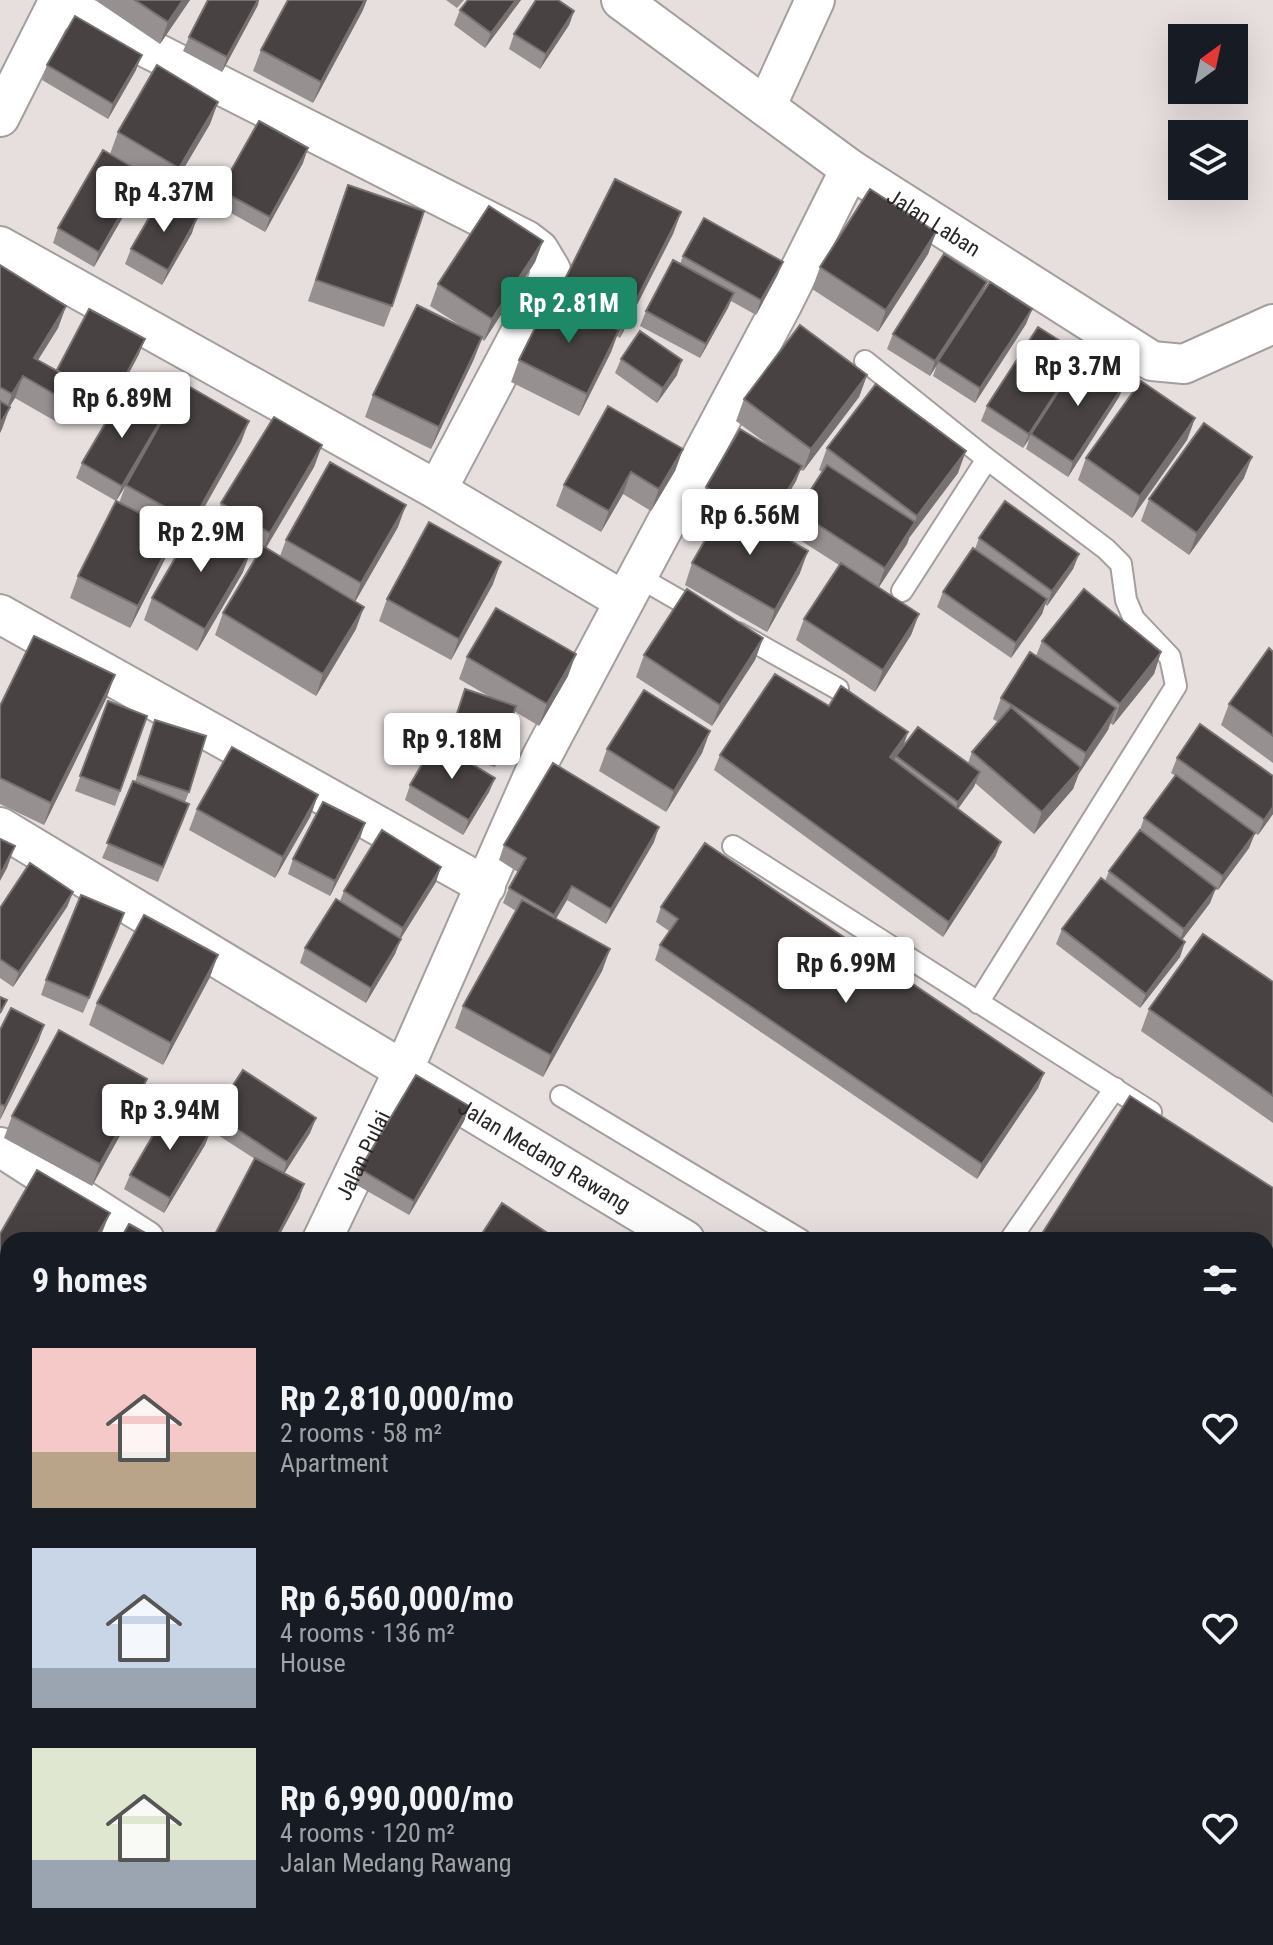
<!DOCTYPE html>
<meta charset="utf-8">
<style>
:root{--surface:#171b24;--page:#242831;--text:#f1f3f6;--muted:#9ea1a6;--accent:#1e8966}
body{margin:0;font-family:"Roboto Condensed",sans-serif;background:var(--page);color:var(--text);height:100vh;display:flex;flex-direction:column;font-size:30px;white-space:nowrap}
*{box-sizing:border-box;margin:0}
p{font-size:26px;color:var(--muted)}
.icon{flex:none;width:44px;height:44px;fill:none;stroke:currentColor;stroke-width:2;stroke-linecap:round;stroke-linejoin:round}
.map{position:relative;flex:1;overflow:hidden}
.side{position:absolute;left:0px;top:1232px;width:1274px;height:714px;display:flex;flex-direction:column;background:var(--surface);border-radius:24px 24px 0 0;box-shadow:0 8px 32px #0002}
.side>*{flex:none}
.needle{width:52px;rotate:33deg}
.fabs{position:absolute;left:1168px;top:24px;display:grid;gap:16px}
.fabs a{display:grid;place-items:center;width:80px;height:80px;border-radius:0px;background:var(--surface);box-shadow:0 8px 32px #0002;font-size:40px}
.price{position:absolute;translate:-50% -68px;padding:0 18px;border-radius:8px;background:#fff;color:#222;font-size:26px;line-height:52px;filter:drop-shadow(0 2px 4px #0008)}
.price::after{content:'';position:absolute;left:50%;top:48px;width:24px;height:18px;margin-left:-12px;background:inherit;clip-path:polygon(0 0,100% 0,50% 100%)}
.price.active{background:var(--accent);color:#fff}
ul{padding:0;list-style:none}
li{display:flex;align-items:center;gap:24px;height:200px;padding:0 32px}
li span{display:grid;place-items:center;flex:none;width:224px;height:160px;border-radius:0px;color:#555}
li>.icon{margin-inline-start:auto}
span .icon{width:96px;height:96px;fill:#fffc;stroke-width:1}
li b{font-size:34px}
h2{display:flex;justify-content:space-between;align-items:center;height:96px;padding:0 32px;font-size:34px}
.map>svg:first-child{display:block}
</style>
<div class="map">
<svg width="1273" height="1945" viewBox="0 0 1273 1945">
<rect width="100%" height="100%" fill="#e6dfde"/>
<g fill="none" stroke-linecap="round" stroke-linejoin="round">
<defs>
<path id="service" d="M865 361 987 459 1106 549 1121 564 1126 600 1134 619 1170 657 1176 686 978 1003
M637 576 703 614
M902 591 987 459
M738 633 838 689
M733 846 1151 1112
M561 1096 801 1240
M1010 1240 1115 1088
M1266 1521 1273 1525"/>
<g id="minor">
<path id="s1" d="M621 0 850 169 1152 361 1184 364 1273 324"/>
<path d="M58 3 526 240 539 250 551 270 546 284 437 490"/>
<path d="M766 107 815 0"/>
<path d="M0 117 59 0"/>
<path d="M0 246 437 490 624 601"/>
<path d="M0 614 486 886"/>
<path id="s2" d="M0 827 685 1240"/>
<path d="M0 1147 145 1240"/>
<path id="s3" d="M322 1240 403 1071 541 758 782 305 850 169"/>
<path d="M0 1304 8 1309"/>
<path d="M0 1575 8 1580"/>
<path d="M1266 1588 1273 1593"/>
<path d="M0 1631 8 1625"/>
<path d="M200 1945 206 1938"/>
<path d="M835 1945 839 1938"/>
</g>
</defs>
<!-- service casing -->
<use href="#service" stroke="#a49e9d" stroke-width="24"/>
<!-- minor casing -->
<use href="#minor" stroke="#a49e9d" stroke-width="42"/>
<!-- service -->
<use href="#service" stroke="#fff" stroke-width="20"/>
<!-- minor -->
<use href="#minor" stroke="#fff" stroke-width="38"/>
</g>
<!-- wall -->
<path fill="#979090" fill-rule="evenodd" d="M98 0H190L160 44 98 2Z
M446 0H464L457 8Z
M521 0 485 48 454 25 460 10Z
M258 5 222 72 183 51 189 37Z
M363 10 313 103 253 71 261 50Z
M574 11 569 25 540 69 509 49 514 34Z
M47 65 136 70 108 119 42 80Z
M218 102 210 124 171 190 144 174 139 189 94 267 53 243 58 228 110 154 118 132Z
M303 163 265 232 215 204 220 190Z
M340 207 392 306 384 327 308 301Z
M681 212 673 234 620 338 617 336 611 352 579 416 511 382 519 360 557 299 563 283Z
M936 232 928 254 878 332 812 289 820 267Z
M192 233 162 285 125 264 131 249Z
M543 241 535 262 484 341 482 339 474 359 431 449 365 417 373 395 469 331 430 306 438 284Z
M683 256 783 262 777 276 756 315 731 301 700 358 640 326 646 311 680 264Z
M0 265 66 306 58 328 38 360 57 370 139 354 105 418 67 397 55 421 15 398 9 407 0 433Z
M982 293 1032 309 1026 324 975 403 933 376 937 364 930 376 887 349 893 334Z
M621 359 677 375 657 403 615 373Z
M1077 363 1119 397 1068 477 1026 449 1029 440 1023 448 981 421 987 406Z
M867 375 859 397 803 471 800 469 796 481 768 528 800 573 767 632 685 585 692 563 721 514 700 502 706 487 779 453 736 421 744 399Z
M162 418 249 421 241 442 185 542 243 572 197 651 144 620 152 598 184 543 174 538 168 553 130 628 70 598 78 576 116 501 76 478 82 463ZM125 487 119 503 116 501Z
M1195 418 1187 440 1132 518 1078 480 1086 458Z
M322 445 314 467 266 548 280 556 286 540 398 527 355 602 356 629 316 696 215 635 223 613 259 553 213 525 221 503Z
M827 448 958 473 909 538 907 544 879 587 919 614 911 635 875 692 796 640 804 619 839 565 789 533 797 511 822 472 819 470Z
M683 449 675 471 651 511 623 494 601 532 556 506 564 485Z
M1244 478 1189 555 1141 521 1149 499Z
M979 538 1079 554 1073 569 1047 606 1045 604 1042 614 1011 658 937 607 943 592 975 549Z
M493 584 451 660 379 621 387 599Z
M763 638 755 660 712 726 636 677 644 655Z
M1042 641 1161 652 1154 674 1113 725 1110 723 1108 730 1078 775 1073 789 1034 834 975 783 958 809 1001 842 995 857 943 937 714 770 720 755 829 706 908 732 903 747 968 763 972 752 998 722 993 719 1001 698 1036 656Z
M1273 652V763L1221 725 1229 704Z
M467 657 568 676 539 726 514 711 495 767 453 753 495 778 489 792 463 835 405 800 410 785 445 748 465 689 490 697 459 679Z
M107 697 44 825 0 804V706Z
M108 701 147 716 115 806 75 791Z
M155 720 189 792 185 802 184 819 158 882 102 858 135 782Z
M710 731 702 753 666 812 599 771 607 749Z
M1177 758 1273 776V814L1258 835 1216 804 1255 833 1249 848 1218 890 1215 889 1210 903 1182 939 1180 957 1140 1008 1056 944 1062 929 1105 881 1109 871 1140 830 1144 818 1176 776 1171 773Z
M318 795 310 817 275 878 189 830 197 809Z
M365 823 360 838 330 896 288 874 293 859Z
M654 842 606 924 567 900 556 919 610 949 602 971 543 1077 455 1028 463 1006 516 911 503 903 509 888 518 872 499 860 504 845Z
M436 882 400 939 395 954 366 1003 300 963 305 948 340 901 344 891Z
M73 892 67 907 13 987 0 978V908Z
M661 907 1044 1073 1038 1088 977 1179 655 960 660 945 669 931 656 922Z
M119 928 83 1013 41 995 46 980Z
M210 977 163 1065 89 1025 97 1003Z
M1273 982V1123L1141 1031 1149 1009Z
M0 1030 39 1040 0 1120Z
M139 1101 92 1186 4 1138 12 1116Z
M469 1106 464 1121 409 1215 355 1184 360 1169Z
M214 1114 316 1118 310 1133 284 1173 304 1184 299 1199 255 1159 210 1130 205 1145 164 1213 124 1189 130 1175 209 1129Z
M1273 1188V1501L1266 1497V1240Z
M0 1234 102 1235 99 1240H8V1299L0 1295Z
M0 1647H8V1784L0 1779Z
M1266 1792 1273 1796V1915L1266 1911Z
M8 1817V1859L0 1853V1827Z
M264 1938H342L338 1945H275Z
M450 1938H461L458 1943Z
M474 1938H540L538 1942 543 1945H471Z
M938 1938H1214L1225 1945H935Z"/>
<!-- shaded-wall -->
<path fill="#777171" d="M183 0H190L160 44 168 22Z
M258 0H259L258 5 222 72 227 57Z
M365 0H367L363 10 313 103 321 82Z
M516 0H521L485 48 491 33Z
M574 11 569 25 540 69 546 54Z
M142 55 136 70 108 119 113 104Z
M218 102 210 124 171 190 179 168Z
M308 148 303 163 265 232 270 217Z
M144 174 139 189 94 267 99 252Z
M681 212 673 234 620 338 628 316Z
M197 218 192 233 162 285 168 270Z
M936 232 928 254 878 332 886 310Z
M543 241 535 262 484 341 492 319Z
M783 262 777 276 756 315 761 300Z
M987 282 981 296 930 376 935 361Z
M734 293 728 308 700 358 706 344Z
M66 306 58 328 26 379 34 358Z
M1032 309 1026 324 975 403 980 388Z
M619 330 611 352 579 416 587 394Z
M482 337 474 359 431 449 439 427Z
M145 339 139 354 105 418 111 403Z
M1081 354 1075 369 1031 434 1023 448 1029 434Z
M682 360 677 375 657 403 663 388Z
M867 375 859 397 803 471 811 449Z
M23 376 15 398 4 416 12 394Z
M73 380 65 401 55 421 63 399Z
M1125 383 1119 397 1068 477 1073 462Z
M10 407 2 429 0 433V424Z
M162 418 157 433 116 501 122 486Z
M1195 418 1187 440 1132 518 1140 496Z
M249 421 241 442 184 543 192 522Z
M322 445 314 467 262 554 270 533Z
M683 449 675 471 651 511 659 489Z
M966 451 958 473 909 538 917 516Z
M1252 457 1244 478 1189 555 1197 533Z
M802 466 796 481 762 538 768 524Z
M631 472 623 494 601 532 609 511Z
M406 505 398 527 353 605 361 583Z
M915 522 907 544 877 590 885 568Z
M176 531 168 553 130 628 138 606Z
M251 551 243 572 197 651 205 629Z
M808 551 800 573 767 632 775 610Z
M1079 554 1073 569 1047 606 1052 591Z
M501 562 493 584 451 660 459 639Z
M1047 599 1042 614 1011 658 1016 643Z
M364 607 356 629 316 696 323 674Z
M919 614 911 635 875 692 883 670Z
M763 638 755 660 712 726 720 705Z
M1161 652 1154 674 1113 725 1120 704Z
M576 654 568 676 539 726 547 704Z
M115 675 107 697 44 825 51 803Z
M1116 708 1108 730 1078 775 1086 753Z
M710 731 702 753 666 812 674 791Z
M908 732 903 747 885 772 890 757Z
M1081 768 1073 789 1034 834 1042 812Z
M980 772 974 787 952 817 958 802Z
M495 778 489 792 463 835 469 820Z
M318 795 310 817 275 878 283 857Z
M1273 807V814L1258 835 1264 820Z
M365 823 360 838 330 896 335 881Z
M659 827 654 842 606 924 611 909Z
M1255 833 1249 848 1218 890 1223 876Z
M1001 842 995 857 943 937 949 922Z
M15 846 7 868 0 881V875Z
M441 867 436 882 398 943 403 928Z
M572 886 567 900 549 930 554 915Z
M1216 888 1210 903 1179 944 1184 929Z
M73 892 67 907 13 987 19 972Z
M401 939 395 954 366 1003 371 988Z
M1185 942 1180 957 1140 1008 1146 994Z
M610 949 602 971 543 1077 551 1055Z
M218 955 210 977 163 1065 171 1043Z
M44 1025 39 1040 0 1120 5 1106Z
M1044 1073 1038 1088 977 1179 982 1164Z
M147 1079 139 1101 92 1186 100 1164Z
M469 1106 464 1121 409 1215 414 1201Z
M316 1118 310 1133 282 1177 287 1162Z
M211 1130 205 1145 164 1213 170 1198Z
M304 1184 299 1199 277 1240H275Z
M110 1213 99 1240H94Z
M8 1881V1889L5 1898 0 1903V1889Z
M338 1938H342L338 1945H333Z"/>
<!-- building -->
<path fill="#484242" stroke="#777171" stroke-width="2" d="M135 0H183L168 22Z
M208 0H258L227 57 189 37Z
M288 0H365L321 82 261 50Z
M468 0H516L491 33 460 10Z
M536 0H558L574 11 546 54 514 34Z
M75 16 142 55 113 104 47 65Z
M157 65 218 102 179 168 118 132Z
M259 121 308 148 270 217 220 190Z
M103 150 144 174 99 252 58 228Z
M615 179 681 212 628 316 563 283Z
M348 185 424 211 392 306 316 280Z
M870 189 936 232 886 310 820 267Z
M161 197 197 218 168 270 131 249Z
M489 206 543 241 492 319 438 284Z
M704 218 783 262 761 300 683 256Z
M944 254 987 282 935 361 893 334Z
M673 260 734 293 706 344 646 311Z
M0 265 66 306 34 358 73 380 63 399 23 376 12 394 0 387Z
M990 282 1032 309 980 388 938 361Z
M551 296 619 330 587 394 519 360Z
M417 305 482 337 439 427 373 395Z
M89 309 145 339 111 403 72 382 73 380 57 370Z
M800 325 867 375 811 449 744 399Z
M1038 327 1081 354 1029 434 987 406Z
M640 331 682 360 663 388 621 359Z
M1082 355 1125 383 1073 462 1031 434Z
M1141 381 1195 418 1140 496 1086 458Z
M183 383 249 421 192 522 126 485Z
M876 384 966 451 917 516 827 448Z
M122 395 162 418 122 486 82 463Z
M0 401 10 407 0 424Z
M608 406 683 449 659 489 631 472 609 511 564 485Z
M274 417 322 445 270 533 221 503Z
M1204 423 1252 457 1197 533 1149 499Z
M740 429 802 466 768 524 706 487Z
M330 462 406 505 361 583 286 540Z
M827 465 915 522 885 568 797 511Z
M116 501 176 531 138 606 78 576Z
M1005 501 1079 554 1052 591 979 538Z
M726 504 808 551 775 610 692 563Z
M198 519 251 551 205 629 152 598Z
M429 522 501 562 459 639 387 599Z
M263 546 364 607 323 674 223 613Z
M973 548 1047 599 1016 643 943 592Z
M841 563 919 614 883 670 804 619Z
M687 589 763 638 720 705 644 655Z
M1084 589 1161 652 1120 704 1042 641Z
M496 608 576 654 547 704 467 657Z
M34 636 115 675 51 803 0 778V706Z
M1269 648 1273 652V736L1229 704Z
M1030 652 1116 708 1086 753 1001 698Z
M775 674 829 706 841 686 908 732 890 757 1001 842 949 922 720 755Z
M465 689 516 706 501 752 450 735Z
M644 690 710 731 674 791 607 749Z
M108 701 147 716 120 791 80 776Z
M1011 707 1081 768 1042 812 972 752Z
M155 720 206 736 189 792 138 775Z
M1200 724 1273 776V807L1264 820 1177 758Z
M918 727 980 772 958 802 896 756Z
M435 742 495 778 469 820 410 785Z
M232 747 318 795 283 857 197 809Z
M553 763 659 827 611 909 572 886 554 915 509 888 526 858 504 845Z
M1176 775 1255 833 1223 876 1144 818Z
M133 781 189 804 163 867 107 843Z
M323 802 365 823 335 881 293 859Z
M382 830 441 867 403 928 344 891Z
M1140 830 1216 888 1184 929 1109 871Z
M0 839 15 846 0 875Z
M705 843 1044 1073 982 1164 660 945 678 919 661 907Z
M30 863 73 892 19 972 0 959V908Z
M1101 878 1185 942 1146 994 1062 929Z
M81 895 124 913 89 998 46 980Z
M336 899 401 939 371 988 305 948Z
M522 900 610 949 551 1055 463 1006Z
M144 915 218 955 171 1043 97 1003Z
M1203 934 1273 982V1096L1149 1009Z
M0 997 7 1000 0 1013Z
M11 1008 44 1025 5 1106 0 1104V1030Z
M59 1030 147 1079 100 1164 12 1116Z
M243 1070 316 1118 287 1162 214 1114Z
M416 1075 469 1106 414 1201 360 1169Z
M1130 1096 1273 1188V1474L1266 1470V1240H1038Z
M170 1106 211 1130 170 1198 130 1175Z
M255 1158 304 1184 275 1240H212Z
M37 1170 110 1213 94 1240H8V1273L0 1268V1234Z
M502 1203 558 1240H478Z
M129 1224 158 1240H120Z
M3 1643 8 1647V1704L0 1698V1647Z
M0 1702 8 1708V1765L0 1760Z
M1266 1792 1273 1796V1889L1266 1886Z
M8 1817V1840L0 1833V1827Z
M0 1864 8 1872V1881L0 1889Z
M292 1938H338L333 1945H302Z
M474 1938H536L535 1940 543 1945H481L472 1940Z
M565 1938H595L606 1945H561Z
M939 1938H1214L1225 1945H951Z
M63 1940 70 1945H59Z
M239 1940 246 1945H236Z"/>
<g text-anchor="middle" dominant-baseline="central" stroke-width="8" stroke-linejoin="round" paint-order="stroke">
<!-- street labels -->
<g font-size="22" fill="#292626" stroke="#e6dfde">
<text stroke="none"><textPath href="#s1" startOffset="384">Jalan Laban</textPath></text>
<text stroke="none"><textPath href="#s3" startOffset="94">Jalan Pulai</textPath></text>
<text stroke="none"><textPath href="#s2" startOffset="636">Jalan Medang Rawang</textPath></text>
</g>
</g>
</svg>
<div class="fabs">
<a><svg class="needle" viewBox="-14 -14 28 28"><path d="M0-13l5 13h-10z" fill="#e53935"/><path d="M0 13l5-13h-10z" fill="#9ea1a6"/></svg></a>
<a><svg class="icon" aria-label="layers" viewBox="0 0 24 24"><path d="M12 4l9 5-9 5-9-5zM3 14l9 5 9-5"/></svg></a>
</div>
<b class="price" style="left:164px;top:234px">Rp 4.37M</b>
<b class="price active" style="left:569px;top:345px">Rp 2.81M</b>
<b class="price" style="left:1078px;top:408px">Rp 3.7M</b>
<b class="price" style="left:122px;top:440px">Rp 6.89M</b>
<b class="price" style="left:750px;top:557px">Rp 6.56M</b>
<b class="price" style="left:201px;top:574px">Rp 2.9M</b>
<b class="price" style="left:452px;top:781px">Rp 9.18M</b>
<b class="price" style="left:846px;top:1005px">Rp 6.99M</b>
<b class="price" style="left:170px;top:1152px">Rp 3.94M</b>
<section class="side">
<h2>9 homes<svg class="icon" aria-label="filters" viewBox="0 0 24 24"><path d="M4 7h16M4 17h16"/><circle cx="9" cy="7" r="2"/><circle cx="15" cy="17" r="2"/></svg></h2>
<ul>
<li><span style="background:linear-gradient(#f6c9c9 65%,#b9a48a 0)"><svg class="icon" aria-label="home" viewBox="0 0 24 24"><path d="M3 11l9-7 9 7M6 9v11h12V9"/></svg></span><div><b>Rp 2,810,000/mo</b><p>2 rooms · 58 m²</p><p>Apartment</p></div><svg class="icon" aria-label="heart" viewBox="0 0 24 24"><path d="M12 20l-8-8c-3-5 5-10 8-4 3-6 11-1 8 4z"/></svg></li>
<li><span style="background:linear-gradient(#c9d6e8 75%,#9aa5b1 0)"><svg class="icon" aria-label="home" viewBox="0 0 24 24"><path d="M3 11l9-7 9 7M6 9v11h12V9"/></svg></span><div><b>Rp 6,560,000/mo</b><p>4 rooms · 136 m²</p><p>House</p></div><svg class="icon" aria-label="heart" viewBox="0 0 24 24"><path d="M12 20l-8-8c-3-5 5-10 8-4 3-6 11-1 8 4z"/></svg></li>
<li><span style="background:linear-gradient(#dfe7d0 70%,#9aa5b1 0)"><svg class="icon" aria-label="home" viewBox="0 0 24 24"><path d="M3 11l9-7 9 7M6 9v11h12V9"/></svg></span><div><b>Rp 6,990,000/mo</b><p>4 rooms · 120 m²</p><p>Jalan Medang Rawang</p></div><svg class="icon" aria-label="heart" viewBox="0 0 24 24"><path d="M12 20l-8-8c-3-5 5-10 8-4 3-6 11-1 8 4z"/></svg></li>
</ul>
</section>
</div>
